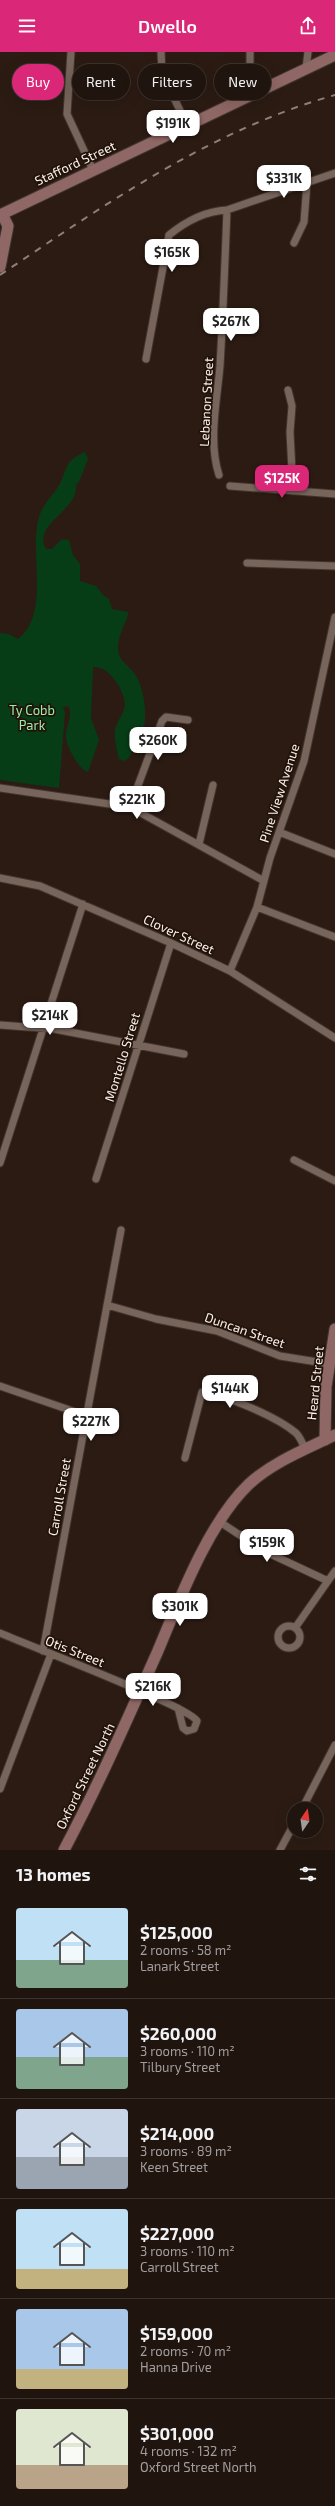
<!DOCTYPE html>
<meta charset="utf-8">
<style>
:root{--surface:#20140e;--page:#2d211c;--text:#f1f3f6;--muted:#a29e9e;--line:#3d332e;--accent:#db2777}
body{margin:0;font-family:"Exo 2",sans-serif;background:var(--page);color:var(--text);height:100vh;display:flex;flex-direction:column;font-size:15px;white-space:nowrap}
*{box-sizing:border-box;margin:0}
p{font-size:13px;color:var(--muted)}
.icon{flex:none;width:22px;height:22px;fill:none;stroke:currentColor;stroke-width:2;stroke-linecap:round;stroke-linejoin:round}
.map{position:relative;height:1798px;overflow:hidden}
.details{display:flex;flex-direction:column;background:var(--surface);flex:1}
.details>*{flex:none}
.hud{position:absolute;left:12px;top:12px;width:311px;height:36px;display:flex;gap:8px}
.needle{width:26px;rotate:13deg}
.controls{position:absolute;left:287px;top:1750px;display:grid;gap:8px}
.controls a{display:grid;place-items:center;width:36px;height:36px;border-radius:50%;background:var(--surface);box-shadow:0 4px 16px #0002,0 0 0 1px var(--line);font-size:20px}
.price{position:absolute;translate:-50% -34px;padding:0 9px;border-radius:8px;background:#fff;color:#222;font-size:13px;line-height:26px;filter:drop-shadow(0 1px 2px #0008)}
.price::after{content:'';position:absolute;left:50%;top:24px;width:12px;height:9px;margin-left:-6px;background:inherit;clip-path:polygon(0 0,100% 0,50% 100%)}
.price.current{background:var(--accent);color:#fff}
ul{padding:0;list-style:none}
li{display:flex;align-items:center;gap:12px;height:100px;padding:0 16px}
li+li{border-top:1px solid var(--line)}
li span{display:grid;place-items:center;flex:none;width:112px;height:80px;border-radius:4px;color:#555}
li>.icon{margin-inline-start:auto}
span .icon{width:48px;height:48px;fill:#fffc;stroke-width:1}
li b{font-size:17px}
h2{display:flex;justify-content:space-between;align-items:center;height:48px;padding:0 16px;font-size:17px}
.chip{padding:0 14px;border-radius:18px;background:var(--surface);box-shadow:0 4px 16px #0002,0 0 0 1px var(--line);font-size:14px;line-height:36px}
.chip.current{background:var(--accent);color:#fff}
header{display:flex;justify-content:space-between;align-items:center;height:52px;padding:0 16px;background:var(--accent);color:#fff;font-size:18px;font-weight:600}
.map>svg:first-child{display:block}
</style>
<header><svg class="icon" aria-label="menu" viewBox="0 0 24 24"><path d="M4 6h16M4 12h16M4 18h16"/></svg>Dwello<svg class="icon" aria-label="share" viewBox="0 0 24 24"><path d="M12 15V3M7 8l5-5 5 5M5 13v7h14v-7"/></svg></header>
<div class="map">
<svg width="335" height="1798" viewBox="0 0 335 1798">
<rect width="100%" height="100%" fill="#2b1b13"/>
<!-- green -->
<path fill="#063d17" d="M85 400 88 407 79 430 76 433C79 458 32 472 46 497H52L62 487 69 488 73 503 80 512V529L96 534 103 543 109 547 112 557 128 560C129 567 117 582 118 597 119 610 129 613 135 622 144 636 148 663 143 678 142 682 138 684 136 688 132 696 133 705 124 709L119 707C117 698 114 689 115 679 116 669 124 663 125 653 125 639 109 613 93 615L91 666 99 688 88 720C79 718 66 694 66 685 65 674 74 664 68 654L63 655 65 660 59 736 0 728V581L9 582 18 587C50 562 30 504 38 469 41 454 50 447 58 435 68 418 63 409 85 400Z"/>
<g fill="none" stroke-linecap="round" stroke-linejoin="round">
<defs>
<path id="street" d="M71 0 67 62 93 118
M161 0 162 21 187 73
M306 16 308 0
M250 43V0
M294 191 304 170 307 131
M146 307 169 183C185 170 206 159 227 158L335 121
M288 338 292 354 290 380 293 439
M219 423C208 389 217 349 220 314 223 262 225 210 227 158
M230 434 335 442
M247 511 335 514
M0 736 130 755 264 829
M130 755 162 669 166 665 188 668
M279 780 335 802
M199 792 213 733
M0 826 40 834 171 891 230 919 335 986
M257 855 335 885
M230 919 257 855 270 806 304 709 335 565
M0 973 54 977 184 1002
M294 1108 335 1129
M0 1111 83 852
M96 1127 171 891
M107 1253 156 1267 217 1279 280 1304 330 1312
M0 1334 87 1364
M185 1406 202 1340C226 1343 277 1365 296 1381 300 1385 303 1392 305 1397
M220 1470 264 1499 328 1529
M278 1585a11 11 0 1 1 22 0a11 11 0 1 1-22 0Z
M295 1576 335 1519
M0 1581C27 1593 189 1654 197 1669L194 1677 187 1679 183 1676 178 1656
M43 1599 121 1178
M0 1737 51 1602
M302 1757 335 1693
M280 1798 294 1772"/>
<path id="secondary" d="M0 163 335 3
M0 215 8 174 2 162
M325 1388 326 1335 335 1277
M64 1798C98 1734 127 1668 157 1601 179 1549 208 1471 249 1432 273 1410 306 1397 335 1383"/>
</defs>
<!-- street casing -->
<use href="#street" stroke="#413530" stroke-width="9"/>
<!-- secondary casing -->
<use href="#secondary" stroke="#413530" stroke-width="13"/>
<!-- street -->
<use href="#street" stroke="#77645a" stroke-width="7"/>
<!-- secondary -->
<use href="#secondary" stroke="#8f6764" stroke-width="11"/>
<!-- rail -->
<path stroke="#8c7f78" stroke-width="2" stroke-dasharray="7 7" stroke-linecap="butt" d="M0 223C106 152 211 78 335 43"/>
</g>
<g text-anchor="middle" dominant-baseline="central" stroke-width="3.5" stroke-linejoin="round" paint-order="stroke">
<!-- street labels -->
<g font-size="13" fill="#fbf0ea" stroke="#21120a">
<text transform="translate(75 111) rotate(-25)">Stafford Street</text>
<text transform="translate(206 350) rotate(-87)">Lebanon Street</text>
<text transform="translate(279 741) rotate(-72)">Pine View Avenue</text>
<text transform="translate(179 882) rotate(25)">Clover Street</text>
<text transform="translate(122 1005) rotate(-73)">Montello Street</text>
<text transform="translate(245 1278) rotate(19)">Duncan Street</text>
<text transform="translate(315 1331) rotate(-84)">Heard Street</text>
<text transform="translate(59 1445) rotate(-80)">Carroll Street</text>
<text transform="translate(75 1599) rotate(22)">Otis Street</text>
<text transform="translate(85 1724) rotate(-64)">Oxford Street North</text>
</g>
<!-- park labels -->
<g font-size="13" fill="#9aeba6" stroke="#21120a">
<text x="32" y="658">Ty Cobb<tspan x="32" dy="15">Park</tspan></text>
</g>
</g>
</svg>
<div class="controls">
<a><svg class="needle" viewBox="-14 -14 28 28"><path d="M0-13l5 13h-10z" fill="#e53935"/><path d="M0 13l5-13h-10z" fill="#a29e9e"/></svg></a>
</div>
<b class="price" style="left:173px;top:92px">$191K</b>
<b class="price" style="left:284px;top:147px">$331K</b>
<b class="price" style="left:172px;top:221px">$165K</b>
<b class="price" style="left:231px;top:290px">$267K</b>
<b class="price current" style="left:282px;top:447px">$125K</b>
<b class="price" style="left:158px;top:709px">$260K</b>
<b class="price" style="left:137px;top:768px">$221K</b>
<b class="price" style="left:50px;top:984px">$214K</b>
<b class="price" style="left:230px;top:1357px">$144K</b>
<b class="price" style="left:91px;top:1390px">$227K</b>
<b class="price" style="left:267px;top:1511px">$159K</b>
<b class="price" style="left:180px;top:1575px">$301K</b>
<b class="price" style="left:153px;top:1655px">$216K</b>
<div class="hud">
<a class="chip current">Buy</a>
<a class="chip">Rent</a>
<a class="chip">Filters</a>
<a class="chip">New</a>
</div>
</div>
<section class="details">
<h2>13 homes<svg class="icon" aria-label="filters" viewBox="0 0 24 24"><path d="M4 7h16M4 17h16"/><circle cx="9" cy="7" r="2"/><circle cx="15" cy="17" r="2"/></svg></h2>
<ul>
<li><span style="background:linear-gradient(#bfe0f5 65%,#7fa58c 0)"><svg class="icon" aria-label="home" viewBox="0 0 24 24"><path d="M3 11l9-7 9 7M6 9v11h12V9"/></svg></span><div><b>$125,000</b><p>2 rooms · 58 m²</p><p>Lanark Street</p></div></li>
<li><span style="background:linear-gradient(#a9c7e8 60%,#7fa58c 0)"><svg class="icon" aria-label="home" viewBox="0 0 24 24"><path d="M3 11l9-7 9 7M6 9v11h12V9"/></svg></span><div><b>$260,000</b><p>3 rooms · 110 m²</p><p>Tilbury Street</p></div></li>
<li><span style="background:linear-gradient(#c9d6e8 60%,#9aa5b1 0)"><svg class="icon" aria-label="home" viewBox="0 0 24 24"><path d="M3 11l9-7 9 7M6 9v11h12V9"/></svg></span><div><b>$214,000</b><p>3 rooms · 89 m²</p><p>Keen Street</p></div></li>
<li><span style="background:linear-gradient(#bfe0f5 75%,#c2b280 0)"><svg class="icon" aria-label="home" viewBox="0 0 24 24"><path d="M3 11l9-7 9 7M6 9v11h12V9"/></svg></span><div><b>$227,000</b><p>3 rooms · 110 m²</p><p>Carroll Street</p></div></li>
<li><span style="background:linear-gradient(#a9c7e8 75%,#c2b280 0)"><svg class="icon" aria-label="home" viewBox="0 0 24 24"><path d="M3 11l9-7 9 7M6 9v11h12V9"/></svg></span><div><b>$159,000</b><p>2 rooms · 70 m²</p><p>Hanna Drive</p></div></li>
<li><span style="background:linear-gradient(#dfe7d0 70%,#b9a48a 0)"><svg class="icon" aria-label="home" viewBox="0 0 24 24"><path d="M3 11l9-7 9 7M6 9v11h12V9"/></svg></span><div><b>$301,000</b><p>4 rooms · 132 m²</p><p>Oxford Street North</p></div></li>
</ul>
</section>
